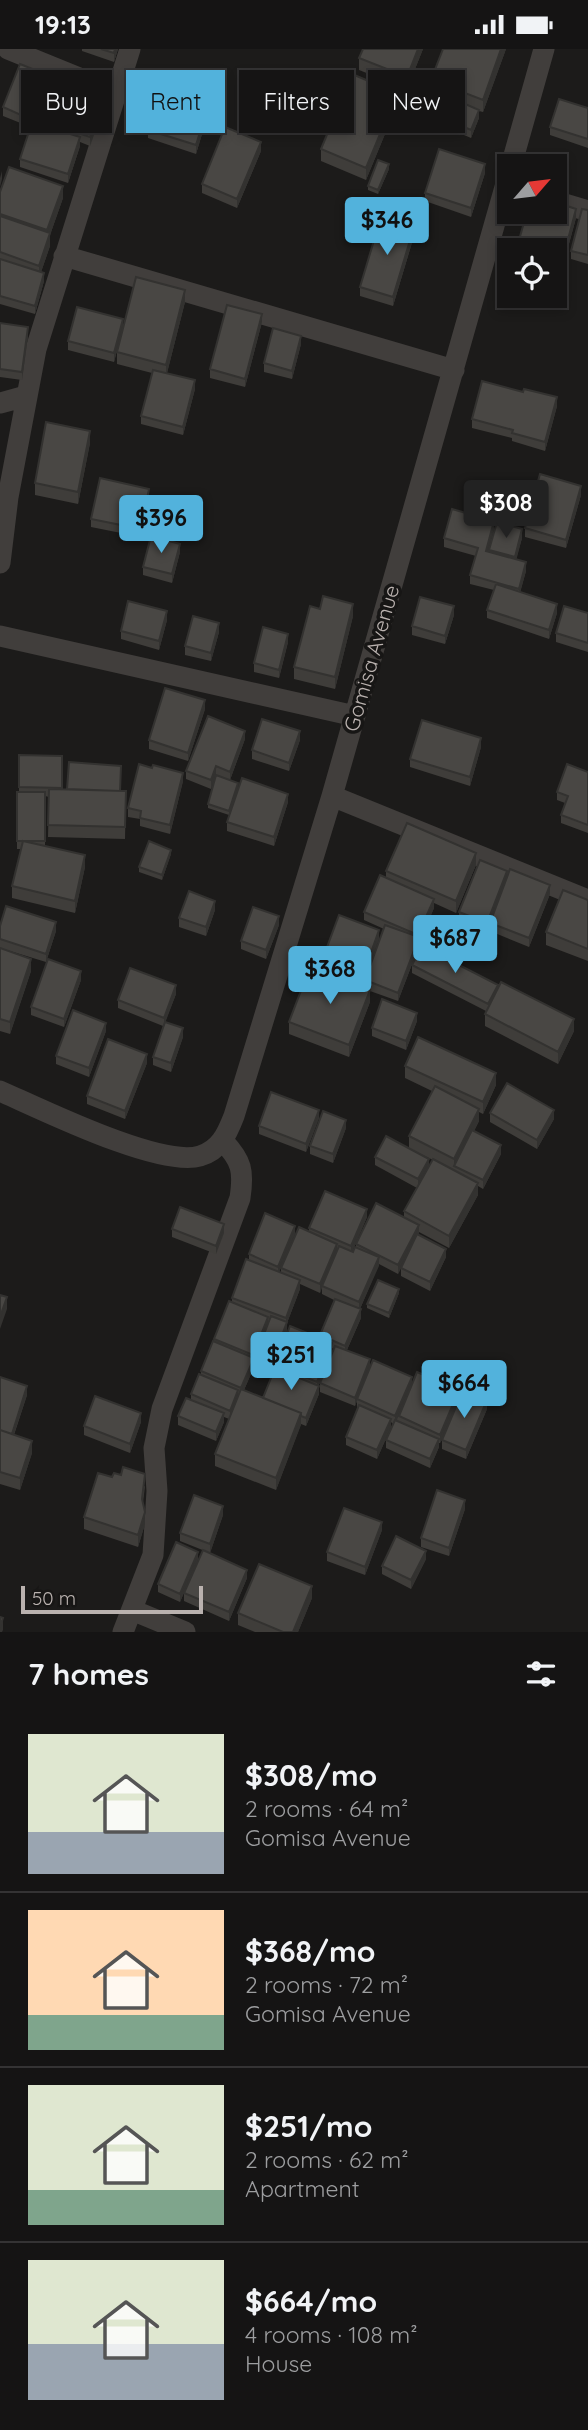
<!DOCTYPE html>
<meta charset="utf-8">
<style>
:root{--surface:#151414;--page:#222122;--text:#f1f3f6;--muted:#9d9ea0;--line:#343334;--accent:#52b2dc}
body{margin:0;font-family:Quicksand,sans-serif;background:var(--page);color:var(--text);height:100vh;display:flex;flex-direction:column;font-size:26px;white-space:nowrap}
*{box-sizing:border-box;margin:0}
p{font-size:23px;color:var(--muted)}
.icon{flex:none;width:38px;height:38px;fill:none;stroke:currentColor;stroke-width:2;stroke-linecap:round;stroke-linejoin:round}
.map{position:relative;height:1583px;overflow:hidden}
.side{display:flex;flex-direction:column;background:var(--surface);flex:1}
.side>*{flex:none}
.guide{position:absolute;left:21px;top:21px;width:546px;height:63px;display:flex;gap:14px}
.needle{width:46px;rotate:62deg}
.tools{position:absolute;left:497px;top:105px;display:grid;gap:14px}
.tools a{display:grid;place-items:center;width:70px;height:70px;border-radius:0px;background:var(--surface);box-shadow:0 4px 10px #0003,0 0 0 2px var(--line);font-size:35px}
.scale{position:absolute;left:21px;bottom:18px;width:182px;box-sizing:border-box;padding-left:7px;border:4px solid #bab2af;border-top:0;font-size:19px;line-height:24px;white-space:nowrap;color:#bab2af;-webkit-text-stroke:5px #171615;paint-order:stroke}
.price{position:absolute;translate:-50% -60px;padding:0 16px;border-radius:7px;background:var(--accent);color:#111;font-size:23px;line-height:46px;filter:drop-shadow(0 2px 4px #0008)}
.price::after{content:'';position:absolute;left:50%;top:42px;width:21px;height:16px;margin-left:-10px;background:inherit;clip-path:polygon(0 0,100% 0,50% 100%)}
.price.active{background:#222;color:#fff}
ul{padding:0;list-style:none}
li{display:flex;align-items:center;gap:21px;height:175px;padding:0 28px}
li+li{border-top:2px solid var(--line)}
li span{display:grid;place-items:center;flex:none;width:196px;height:140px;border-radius:0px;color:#555}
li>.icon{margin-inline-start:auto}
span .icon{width:84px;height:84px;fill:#fffc;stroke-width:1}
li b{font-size:30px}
h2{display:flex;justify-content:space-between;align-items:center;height:84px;padding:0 28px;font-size:30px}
.chip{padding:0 24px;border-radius:0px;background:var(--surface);box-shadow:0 4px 10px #0003,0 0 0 2px var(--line);font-size:24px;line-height:63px}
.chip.active{background:var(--accent);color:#111}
.status{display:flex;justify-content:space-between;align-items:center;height:49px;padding:0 35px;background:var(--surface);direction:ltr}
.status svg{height:19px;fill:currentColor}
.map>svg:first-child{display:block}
</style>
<div class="status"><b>19:13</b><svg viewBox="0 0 49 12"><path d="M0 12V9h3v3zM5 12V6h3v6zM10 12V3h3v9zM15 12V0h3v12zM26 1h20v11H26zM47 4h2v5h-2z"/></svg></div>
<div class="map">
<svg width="588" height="1583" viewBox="0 0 588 1583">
<rect width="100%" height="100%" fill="#1c1b1a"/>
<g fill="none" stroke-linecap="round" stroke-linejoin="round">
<!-- street -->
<path stroke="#413e3c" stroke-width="21" d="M8 0 116 44
M511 117 544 0
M555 152 588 162
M64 207 454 321
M0 354 26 347
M0 514 8 448 36 300 130 0
M0 587 355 667
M332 747 588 851
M0 1042C41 1060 160 1119 200 1107 220 1101 227 1085 234 1067L332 747 509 124
M132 1561 185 1583
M123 1583 153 1506 157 1442 154 1399 162 1360 240 1149C244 1122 242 1112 223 1092"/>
</g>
<!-- wall -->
<path fill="#3f3d3a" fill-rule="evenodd" d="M82 0H118L114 13 82 2Z
M423 0 407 40 359 21V9Z
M506 0 483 63 479 62V69L471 89 422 68V60L431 40V31Z
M40 32 23 75 3 67V58Z
M397 56 366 131 321 112V100Z
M588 59V99L550 86V78Z
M99 72 90 97 80 93V97L68 134 20 118V110L52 79V75Z
M206 72 196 105 148 89V81Z
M261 102 237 159 202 144V135Z
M389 120 378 145 368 141V137Z
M485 124 471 168 425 152V144Z
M0 143 63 149 50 186V197L41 223 44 232 35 265 0 255Z
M588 161V215L571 210V202Z
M576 169 565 209 568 218 558 253 537 247H555V201H516L519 196V191Z
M414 187 393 257 360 247V238Z
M185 253 167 324 195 340 183 386 141 375V367L152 324 117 315V303Z
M262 273 245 338 210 329V320Z
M0 274 28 287 22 331 0 328Z
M123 279 114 313 68 301V292Z
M301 295 292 330 264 323V314Z
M557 357 545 402 512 392V389L472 379V370Z
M90 394 78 455 35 446V434Z
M581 446 566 499 525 488V479Z
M149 448 141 488 91 478V470Z
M494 480 488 502 489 503V501L522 489 516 510 526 522 520 543 557 564 549 590 487 569V561L494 541 470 535V526L476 507 444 498V489Z
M180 503 172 534 143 526V518Z
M588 564V603L556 593V584Z
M454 566 445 595 412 586V577Z
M353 567 335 640 294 630V618Z
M167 571 159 601 121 590V582Z
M219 583 211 612 185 606V597Z
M288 593 279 629 254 623V614Z
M205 660 188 712 149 700V691Z
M245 690 230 731 238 738 229 766 208 759V755L222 728 216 726 211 740 186 730V722Z
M300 691 289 722 252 710V701Z
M481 698 470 737 410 718V710Z
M19 706 62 740 126 742 125 790 48 788 49 748 45 747V797L85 818 75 864 12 849V837L21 800H17V743H19Z
M588 717V784L561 774V766L565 754 557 751V743L588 722Z
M183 732 170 785 140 777V770L128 768V759Z
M288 753 274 797 227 782V773Z
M171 805 162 831 139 823V818Z
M476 816 456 864 434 854V859L419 894V897L398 952 370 942V953L349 1008 289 985V973L320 922V917L379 890 361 938 365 939V931L384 880 364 871V863L386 829V822Z
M507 828 550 845 529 898 490 882V876L487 883 459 872V863Z
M588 851V912L546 896V883Z
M215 861 206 887 179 878V869Z
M279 876 266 910 241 900V892Z
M0 877 56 882 46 913 0 899Z
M0 899 31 922 10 985 0 982Z
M412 916 498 940 574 982 558 1015 485 977V965L486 962 412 924Z
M81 931 64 978 31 966V958Z
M176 945 165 973 183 988 171 1023 153 1016V1008L163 977 118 959V951Z
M417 972 406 1001 372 987V979Z
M106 982 89 1028 56 1015V1007Z
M147 1014 125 1070 87 1055V1047Z
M405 1017 496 1036 483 1065 479 1063V1072L474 1082 501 1105 483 1140 478 1137V1146L449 1199 419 1183 418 1186 446 1208 430 1242 401 1227V1219L398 1225 379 1215 360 1260 361 1269 347 1301 370 1319 412 1337 459 1350 440 1394H439V1398L430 1419 386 1399V1391L393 1375 391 1373V1378L377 1410 346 1396V1388L358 1359 357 1358V1352L355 1357 320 1343V1334L333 1300 332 1299V1303L318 1337 319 1345 306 1377 301 1375 276 1441 215 1417V1405L229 1370 224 1368V1373L216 1392 178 1376V1367L191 1351V1345L201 1326V1322L214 1292V1290L232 1253V1249L249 1211V1205L295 1185 279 1223 281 1224V1219L309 1183V1179L367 1168 352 1203H353L356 1199V1195L404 1168V1162L417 1139 375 1116V1108L409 1099V1087L432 1042 405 1029ZM410 1100 433 1111 429 1118ZM300 1235 320 1244 322 1237V1245L334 1251 320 1286V1289L275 1316V1320L263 1349 244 1341 254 1318V1312L256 1306V1315L272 1321 287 1282V1274L300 1240Z
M490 1064 554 1070 537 1100 490 1073Z
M319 1069 306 1103 259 1085V1077Z
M346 1079 333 1114 310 1105V1097Z
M172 1180 224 1184 216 1205 172 1188Z
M399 1244 389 1269 367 1259V1255Z
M0 1328 27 1346 14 1386 32 1404 20 1441 0 1435Z
M487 1360 466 1410 442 1400V1391Z
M141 1373 130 1404 84 1386V1377Z
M145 1437 143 1453 145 1475 138 1498 84 1480V1468Z
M465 1460 449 1507 421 1498V1489Z
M223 1466 210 1504 180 1492V1484Z
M382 1481 365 1526 327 1512V1503Z
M426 1510 411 1540 382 1525V1517Z
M198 1511 180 1553 158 1543V1535Z
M247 1529 229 1572 184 1552V1544Z
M312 1549 298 1583H255L238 1576V1564Z"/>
<!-- shaded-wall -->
<path fill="#333230" d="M115 0H118L114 13V4Z
M418 0H423L407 40V28Z
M501 0H506L483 63V51Z
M40 23V32L23 75V67Z
M397 44V56L366 131V119Z
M479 61V69L471 89V81Z
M99 63V72L90 97V88Z
M206 64V72L196 105V96Z
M80 88V97L68 134V125Z
M261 93V102L237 159V150Z
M389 115V120L378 145V141Z
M485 115V124L471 168V159Z
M2 122V130L0 138V129Z
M63 137V149L50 186V197L39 229V217L47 192V181Z
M576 160V169L565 210V202Z
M414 178V187L393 257V248Z
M568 210V218L558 253V244Z
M44 224V232L35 265V257Z
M185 241V253L166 328V316Z
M262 265V273L245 338V330Z
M123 270V279L114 313V304Z
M28 278V287L22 331V323Z
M301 287V295L292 330V322Z
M195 331V340L183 386V378Z
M557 348V357L545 402V393Z
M90 382V394L78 455V443Z
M581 437V446L566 499V491Z
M149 440V448L141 488V480Z
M494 472V480L486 510V502Z
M522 480V489L515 516V508Z
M180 495V503L172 534V525Z
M526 513V522L519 548V540Z
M353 555V567L335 640V628Z
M557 555V564L549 590V581Z
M454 557V566L445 595V587Z
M167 562V571L159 601V592Z
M219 574V583L211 612V604Z
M288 585V593L279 629V621Z
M205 651V660L188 712V704Z
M245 682V690L230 731V723Z
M300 682V691L289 722V714Z
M481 689V698L470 737V728Z
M216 717V726L211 740V731Z
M183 724V732L170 785V776Z
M238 734V738L229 766V762Z
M288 745V753L274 797V788Z
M171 801V805L162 831V826Z
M476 804V816L456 864V852Z
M85 806V818L75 864V852Z
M507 822V830L490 874 487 883V874Z
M550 836V845L529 898V889Z
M434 850V859L419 894V897L398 952V944L418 890V886Z
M215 852V861L206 887V878Z
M279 867V876L266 910V901Z
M56 873V882L46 913V905Z
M379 881V890L361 941V932Z
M31 910V922L10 985V973Z
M81 922V931L64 978V970Z
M176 936V945L164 977V969Z
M370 941V953L349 1008V996Z
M417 964V972L406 1001V992Z
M574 970V982L558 1015V1003Z
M106 974V982L89 1028V1019Z
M183 979V988L171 1023V1014Z
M147 1005V1014L125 1070V1062Z
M496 1024V1036L483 1065V1053Z
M479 1060V1072L456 1118 454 1117V1122V1110Z
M319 1061V1069L306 1103V1095Z
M554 1061V1070L537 1100V1091Z
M346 1071V1079L333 1114V1105Z
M501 1096V1105L483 1140V1131Z
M429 1110V1118L418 1139V1130Z
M478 1134V1146L449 1199V1187Z
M367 1160V1168L351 1205V1197Z
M224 1175V1184L216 1205V1197Z
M419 1176V1184L398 1225V1216Z
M295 1177V1185L278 1226V1218Z
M337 1195V1203L320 1244V1235Z
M446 1200V1208L430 1242V1233Z
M379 1208V1217L359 1262V1253Z
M300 1231V1240L287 1274V1282L272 1321V1313L286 1277V1269Z
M399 1240V1244L389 1269V1264Z
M7 1248V1260L0 1280V1268Z
M361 1260V1269L345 1305V1297Z
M268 1268V1276L254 1312V1318L241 1348V1339L253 1312V1306Z
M332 1294V1303L317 1341V1333Z
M370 1310V1319L355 1357V1349Z
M412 1328V1337L395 1375V1367Z
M27 1337V1346L11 1394V1386Z
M319 1337V1345L306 1377V1369Z
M238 1341V1350L230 1370V1362Z
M459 1341V1350L440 1394V1386Z
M487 1351V1360L466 1410V1401Z
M141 1364V1373L130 1404V1395Z
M224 1364V1373L216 1392V1383Z
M301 1364V1376L276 1441V1429Z
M391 1370V1378L377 1410V1401Z
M439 1390V1398L430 1419V1410Z
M32 1392V1404L20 1441V1429Z
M465 1451V1460L449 1507V1499Z
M223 1457V1466L210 1504V1495Z
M145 1463V1475L138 1498V1486Z
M382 1473V1481L365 1526V1518Z
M426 1502V1510L411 1540V1531Z
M198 1503V1511L180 1553V1545Z
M247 1521V1529L229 1572V1563Z
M312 1537V1549L298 1583H293Z
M3 1569V1581L2 1583H0V1578Z"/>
<!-- building -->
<path fill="#494744" stroke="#333230" stroke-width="2" d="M101 0H115L114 4Z
M363 0H418L407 28 359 9Z
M443 0H501L483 51 431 31Z
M20 15 40 23 23 67 3 58Z
M352 25 397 44 366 119 321 100Z
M431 40 479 61 471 81 422 60Z
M158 49 206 64 196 96 148 81Z
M60 50 99 63 90 88 52 75Z
M559 50 588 59V90L550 78Z
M32 73 80 88 68 125 20 110Z
M225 78 261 93 237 150 202 135Z
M439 100 485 115 471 159 425 144Z
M378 111 389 115 378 141 368 137Z
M9 118 63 137 47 181 0 165V143Z
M555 153 576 160 565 202 519 191 527 163H555Z
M582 160 588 161V206L571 202Z
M0 167 50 184 39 217 0 203Z
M381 168 414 178 393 248 360 238Z
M518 196 538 201H516Z
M555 206 568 210 558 244 555 243Z
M0 210 44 224 35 257 0 247Z
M136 228 185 241 166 316 117 303Z
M227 256 262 265 245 330 210 320Z
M77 258 123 270 114 304 68 292Z
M0 274 28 278 22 323 0 320Z
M273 279 301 287 292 322 264 314Z
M153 321 195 331 183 378 141 367Z
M482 332 523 343 524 340 557 348 545 393 512 384 513 381 472 370Z
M46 373 90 382 78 443 35 434Z
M540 425 581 437 566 491 525 479Z
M100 429 149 440 141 480 91 470Z
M452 460 494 472 486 502 526 513 519 540 470 526 478 499 444 489Z
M497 473 522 480 515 508 489 501Z
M151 487 180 495 172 525 143 518Z
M496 535 557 555 549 581 487 561Z
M323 547 353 555 335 628 294 618 310 557 320 560Z
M420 548 454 557 445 587 412 577Z
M128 552 167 562 159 592 121 582Z
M564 557 588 564V594L556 584Z
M193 567 219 574 211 604 185 597Z
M263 578 288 585 279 621 254 614Z
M165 639 205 651 188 704 149 691Z
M208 667 245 682 230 723 216 717 211 731 186 722Z
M262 670 300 682 289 714 252 701Z
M422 671 481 689 470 728 410 710Z
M19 706 62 707V739L19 738Z
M69 713 121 717 120 742 67 740Z
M139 715 152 719 153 716 183 724 170 776 140 769 141 762 128 759Z
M567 715 588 723V776L561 766 568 747 557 743Z
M216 726 238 734 229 762 208 755Z
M242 729 288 745 274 788 227 773Z
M49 740 126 742 125 778 48 776Z
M17 743H45V792H17Z
M407 774 476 804 456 852 386 822Z
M23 792 85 806 75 852 12 837Z
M149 792 171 801 162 826 139 818Z
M480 811 507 822 487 874 459 863Z
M510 820 550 836 529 889 490 874Z
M380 826 434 850 418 886 364 863Z
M563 841 588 851V900L546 883Z
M189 842 215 852 206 878 179 869Z
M6 857 56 873 46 905 0 890V877Z
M253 858 279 867 266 901 241 892Z
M339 866 379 881 361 932 320 917Z
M385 876 419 888 398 944 365 931Z
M422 897 498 936 488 955 412 916Z
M0 899 31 910 10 973 0 970Z
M48 910 81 922 64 970 31 958Z
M310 918 370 941 349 996 289 973Z
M130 919 176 936 164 969 118 951Z
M501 933 574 970 558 1003 485 965Z
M382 950 417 964 406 992 372 979Z
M73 961 106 974 89 1019 56 1007Z
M165 973 183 979 171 1014 153 1008Z
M418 988 496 1024 483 1053 405 1017Z
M108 990 147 1005 125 1062 87 1047Z
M507 1034 554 1061 537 1091 490 1064Z
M435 1037 479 1060 454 1110 409 1087Z
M271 1043 319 1061 306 1095 259 1077Z
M323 1062 346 1071 333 1105 310 1097Z
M472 1081 501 1096 483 1131 454 1117Z
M386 1087 429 1110 418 1130 375 1108Z
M433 1110 478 1134 449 1187 404 1162Z
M325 1142 367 1160 351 1197 309 1179Z
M376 1154 419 1176 398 1216 356 1195Z
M180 1158 224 1175 216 1197 172 1180Z
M265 1164 295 1177 278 1218 249 1205Z
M299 1178 337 1195 320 1235 281 1219Z
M417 1185 446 1200 430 1233 401 1219Z
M339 1197 353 1203 355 1198 379 1208 359 1253 322 1237Z
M246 1210 300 1231 286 1269 232 1249Z
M378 1231 399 1240 389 1264 367 1255Z
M0 1246 7 1248 0 1268Z
M335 1250 361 1260 345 1297 320 1286Z
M229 1252 268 1268 253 1306 214 1290Z
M271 1267 287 1273 272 1313 256 1306Z
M290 1277 332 1294 317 1333 275 1316Z
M213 1292 254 1309 241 1339 201 1322Z
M335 1297 370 1310 355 1349 320 1334Z
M373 1311 412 1328 395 1367 357 1350Z
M275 1319 319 1337 306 1369 301 1367V1364L263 1349Z
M417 1323 459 1341 440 1386 399 1367Z
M199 1325 238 1341 230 1362 191 1345Z
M0 1328 27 1337 12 1385 0 1381Z
M241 1340 301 1364 276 1429 215 1405Z
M463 1341 487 1351 466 1401 442 1391Z
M95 1347 141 1364 130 1395 84 1377Z
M186 1349 224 1364 216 1383 178 1367Z
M359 1356 391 1370 377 1401 346 1388Z
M395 1371 439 1390 430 1410 386 1391Z
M0 1381 32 1392 20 1429 0 1423Z
M123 1418 145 1425 142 1450 145 1463 138 1486 84 1468 98 1424 112 1428 114 1424 121 1426Z
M437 1441 465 1451 449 1499 421 1489Z
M194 1446 223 1457 210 1495 180 1484Z
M344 1459 382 1473 365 1518 327 1503Z
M396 1487 426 1502 411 1531 382 1517Z
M176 1493 198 1503 180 1545 158 1535Z
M203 1501 247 1521 229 1563 184 1544Z
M259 1515 312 1537 293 1583H283L238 1564Z
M0 1568 3 1569 0 1578Z"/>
<g text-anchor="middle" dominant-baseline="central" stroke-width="7" stroke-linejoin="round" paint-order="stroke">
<!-- street labels -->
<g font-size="21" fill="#bab2af" stroke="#171615">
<text transform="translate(371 609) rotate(-74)">Gomisa Avenue</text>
</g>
</g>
</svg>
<div class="tools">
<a><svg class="needle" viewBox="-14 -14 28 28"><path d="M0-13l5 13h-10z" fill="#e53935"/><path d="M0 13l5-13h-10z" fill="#9d9ea0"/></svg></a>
<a><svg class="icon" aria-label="locate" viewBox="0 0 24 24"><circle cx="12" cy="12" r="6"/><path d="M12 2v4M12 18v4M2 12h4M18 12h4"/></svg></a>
</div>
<div class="scale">50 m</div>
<b class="price" style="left:387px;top:208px">$346</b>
<b class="price active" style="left:506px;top:491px">$308</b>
<b class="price" style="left:161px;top:506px">$396</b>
<b class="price" style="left:455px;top:926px">$687</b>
<b class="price" style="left:330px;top:957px">$368</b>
<b class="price" style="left:291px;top:1343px">$251</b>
<b class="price" style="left:464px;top:1371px">$664</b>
<div class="guide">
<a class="chip">Buy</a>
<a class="chip active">Rent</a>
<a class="chip">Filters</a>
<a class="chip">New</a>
</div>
</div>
<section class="side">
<h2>7 homes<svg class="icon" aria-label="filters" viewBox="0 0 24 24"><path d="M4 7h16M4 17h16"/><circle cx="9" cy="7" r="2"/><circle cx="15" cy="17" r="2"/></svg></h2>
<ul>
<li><span style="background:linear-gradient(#dfe7d0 70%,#9aa5b1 0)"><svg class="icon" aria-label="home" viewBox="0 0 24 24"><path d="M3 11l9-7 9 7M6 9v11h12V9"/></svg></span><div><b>$308/mo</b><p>2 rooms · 64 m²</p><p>Gomisa Avenue</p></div></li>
<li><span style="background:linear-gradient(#ffd9b3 75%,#7fa58c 0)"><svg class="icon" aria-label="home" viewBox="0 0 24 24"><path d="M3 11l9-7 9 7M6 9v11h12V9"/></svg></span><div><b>$368/mo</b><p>2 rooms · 72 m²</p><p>Gomisa Avenue</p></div></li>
<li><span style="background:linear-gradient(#dfe7d0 75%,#7fa58c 0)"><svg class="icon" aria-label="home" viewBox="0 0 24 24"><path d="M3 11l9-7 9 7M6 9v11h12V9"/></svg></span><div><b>$251/mo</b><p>2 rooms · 62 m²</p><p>Apartment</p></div></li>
<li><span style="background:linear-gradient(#dfe7d0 60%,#9aa5b1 0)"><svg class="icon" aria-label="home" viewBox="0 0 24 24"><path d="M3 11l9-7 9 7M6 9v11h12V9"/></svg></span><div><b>$664/mo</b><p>4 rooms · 108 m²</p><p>House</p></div></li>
</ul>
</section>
